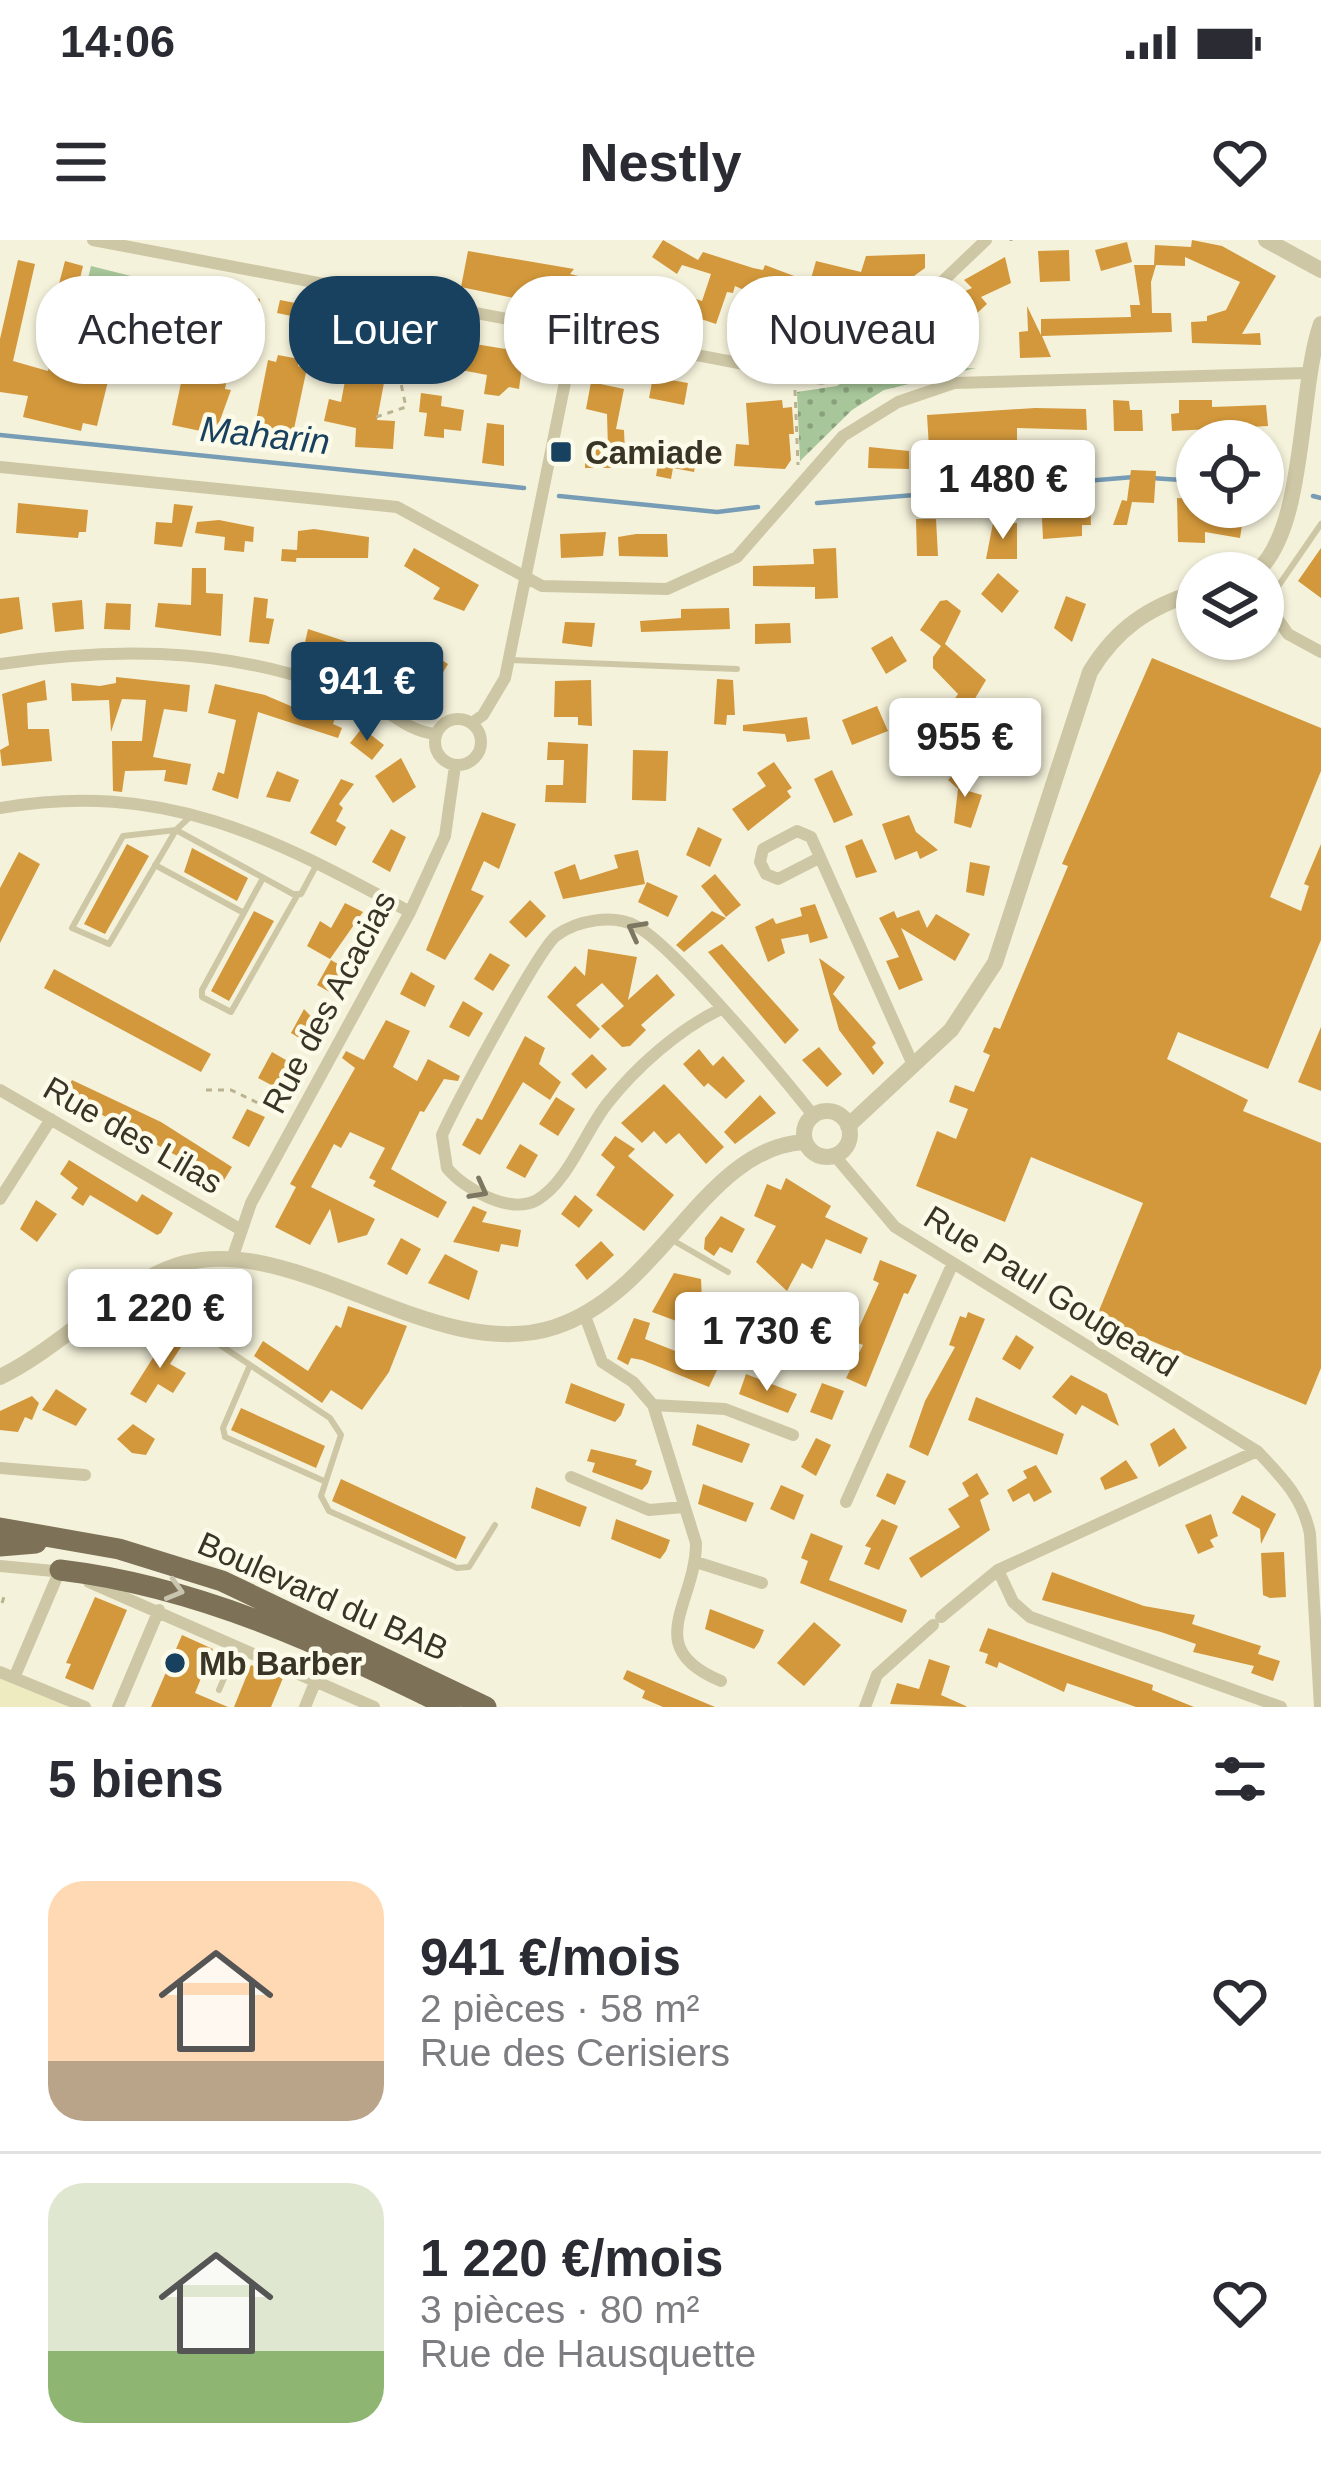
<!DOCTYPE html>
<html lang="fr">
<meta charset="utf-8">
<style>
:root{--surface:#fff;--page:#f7f7f7;--text:#2b2b33;--muted:#7c7c81;--line:#e1e1e2;--accent:#184160}
body{margin:0;font-family:Arial,sans-serif;background:var(--page);color:var(--text);height:100vh;display:flex;flex-direction:column;font-size:45px;white-space:nowrap}
*{box-sizing:border-box;margin:0}
p{font-size:39px;color:var(--muted)}
.icon{flex:none;width:66px;height:66px;fill:none;stroke:currentColor;stroke-width:2;stroke-linecap:round;stroke-linejoin:round}
.map{position:relative;height:1467px;overflow:hidden}
.details{display:flex;flex-direction:column;background:var(--surface);flex:1}
.details>*{flex:none}
.banner{position:absolute;left:36px;top:36px;width:1251px;height:108px;display:flex;gap:24px}
.controls{position:absolute;left:1176px;top:180px;display:grid;gap:24px}
.controls a{display:grid;place-items:center;width:108px;height:108px;border-radius:50%;background:var(--surface);box-shadow:0 3px 9px #0004;font-size:60px}
.price{position:absolute;translate:-50% -102px;padding:0 27px;border-radius:12px;background:#fff;color:#222;font-size:39px;line-height:78px;filter:drop-shadow(0 3px 6px #0008)}
.price::after{content:'';position:absolute;left:50%;top:72px;width:36px;height:27px;margin-left:-18px;background:inherit;clip-path:polygon(0 0,100% 0,50% 100%)}
.price.active{background:var(--accent);color:#fff}
ul{padding:0;list-style:none}
li{display:flex;align-items:center;gap:36px;height:300px;padding:0 48px}
li+li{border-top:3px solid var(--line)}
li span{display:grid;place-items:center;flex:none;width:336px;height:240px;border-radius:36px;color:#555}
li>.icon{margin-inline-start:auto}
span .icon{width:144px;height:144px;fill:#fffc;stroke-width:1}
li b{font-size:51px}
h2{display:flex;justify-content:space-between;align-items:center;height:144px;padding:0 48px;font-size:51px}
.chip{padding:0 42px;border-radius:48px;background:var(--surface);box-shadow:0 3px 9px #0004;font-size:42px;line-height:108px}
.chip.active{background:var(--accent);color:#fff}
.status{display:flex;justify-content:space-between;align-items:center;height:84px;padding:0 60px;background:var(--surface);direction:ltr}
.status svg{height:33px;fill:currentColor}
header{display:flex;justify-content:space-between;align-items:center;height:156px;padding:0 48px;background:var(--surface);font-size:54px;font-weight:700}
.map>svg:first-child{display:block}
</style>
<div class="status"><b>14:06</b><svg viewBox="0 0 49 12"><path d="M0 12V9h3v3zM5 12V6h3v6zM10 12V3h3v9zM15 12V0h3v12zM26 1h20v11H26zM47 4h2v5h-2z"/></svg></div>
<header><svg class="icon" aria-label="menu" viewBox="0 0 24 24"><path d="M4 6h16M4 12h16M4 18h16"/></svg>Nestly<svg class="icon" aria-label="heart" viewBox="0 0 24 24"><path d="M12 20l-8-8c-3-5 5-10 8-4 3-6 11-1 8 4z"/></svg></header>
<div class="map">
<svg width="1321" height="1467" viewBox="0 0 1321 1467">
<defs>
<pattern id="grass-dots" width="8" height="8" patternUnits="userSpaceOnUse" patternTransform="scale(3)"><rect width="8" height="8" fill="#a7c699"/><path d="M2 2h.1M6 6h.1" fill="none" stroke="#89a27d" stroke-width="1.8" stroke-linecap="round"/></pattern>
</defs>
<rect width="100%" height="100%" fill="#f5f2db"/>
<!-- grass -->
<path fill="url(#grass-dots)" d="M871 122 875 131 976 128 884 150 852 170 800 221 797 152 837 146Z"/>
<!-- pitch -->
<path fill="#a7c699" d="M91 26 179 48 158 134 70 113Z"/>
<!-- plaza -->
<path fill="#eeebc1" d="M0 1438 69 1467H0Z"/>
<g fill="none" stroke-linecap="round" stroke-linejoin="round">
<!-- stream -->
<path stroke="#779cb5" stroke-width="4.5" d="M0 195 524 248
M1151 238 1197 241
M1263 249 1272 250
M559 256 717 272 758 267
M1313 256 1321 258
M817 263 1134 237"/>
</g>
<!-- building -->
<path fill="#d3983b" d="M663 0 698 20 703 12 753 28 763 30 765 25 810 42 816 21 861 32 866 16 925 14V28L914 36 860 39 844 95 773 70 761 98 749 93 764 59 735 46 733 53 727 52 716 84 686 74 688 68 666 55 668 50 702 61 711 34 682 25 677 34 652 17Z
M1192 0 1222 6 1276 36 1242 94 1260 93 1261 105 1192 103 1191 82 1207 81V76L1226 70 1240 42 1185 17V26L1156 25 1151 42 1152 73H1171L1172 92 1042 96 1051 117 1020 118 1019 92 1028 91 1027 66 1041 95V79L1131 77 1130 65H1140L1134 25H1154L1155 5 1191 7Z
M1127 2 1132 22 1101 31 1095 10Z
M1069 10 1070 41 1040 42 1038 11Z
M468 11 574 29 570 34 591 39 585 73 461 47Z
M1005 17 1011 43 981 57 987 64 948 100 934 86 959 62 954 56 972 48 964 40Z
M18 20 35 24 13 121 48 131 52 115 111 129 97 186 83 183 81 191 23 177 28 156 0 152V99Z
M65 21 83 26 74 63 55 59Z
M200 47 260 59 258 72 197 59Z
M280 60 342 72 339 86 277 73Z
M643 61 666 70 657 91 635 82Z
M372 75 410 82 408 93 524 112 519 149 509 147 499 156 484 154 487 135 389 116 377 180 395 181 393 209 355 207 356 188 324 181 329 159 341 162 348 125 362 128Z
M926 84 939 98 919 117 905 104Z
M190 101 239 112 236 126 230 124 225 149 231 150 215 194 172 185Z
M278 115 299 119 298 126 307 128 292 198 284 197 282 204 261 200 262 192 254 191 268 120 276 122Z
M653 137 688 143 684 165 649 158Z
M591 142 624 149 616 189 624 190 625 214H618V228H585V208H608L607 174 586 169Z
M421 153 442 156 441 166 464 170 461 191 444 189V198L424 196 427 173 419 172Z
M782 160 783 168 792 167 794 194H789L791 220 785 229 734 226 736 204 749 205 746 163Z
M1113 160 1129 161 1130 170H1142L1143 191H1114Z
M1179 160H1212V167L1266 165 1268 186 1172 191 1171 174 1179 173Z
M1035 168 1086 169 1087 190 1017 188V202L1005 208H929L927 175Z
M487 183 504 185V226L482 223Z
M650 205 697 217 694 232 673 228 671 239 656 236 658 225 648 223Z
M869 207 909 211V229L868 228Z
M1131 230 1156 231 1154 263 1132 262 1127 285H1113L1122 260 1127 261Z
M1090 258 1091 285H1082V296L1043 299 1042 278 1071 277V259Z
M1177 258 1193 259 1192 271 1244 272 1240 298 1205 292V303L1178 302Z
M18 263 88 270 86 292H79L78 298 16 293Z
M174 264 193 266 182 307 154 304 156 282 172 283Z
M916 279H936L938 316H917Z
M219 280 254 287 253 302 245 301 244 312 224 310 225 297 195 293 197 282Z
M993 283H1017V319H986Z
M314 289 369 297 368 318H296L297 312 296 322 281 321 282 309 297 310 298 291Z
M606 292 603 316 561 318 560 294Z
M636 294H667L668 317 619 316 618 297Z
M414 308 479 345 464 371 433 359 440 348 404 326Z
M836 308 838 358 815 359V347L753 346V326L814 324 813 309Z
M1321 308V358L1298 341Z
M192 328H206V353L223 354 221 396 155 387 158 363 191 365Z
M998 333 1019 351 1002 373 981 354Z
M1066 356 1086 364 1072 402 1054 388Z
M19 357 23 389 0 394V359Z
M254 357 268 359 266 378 274 379 269 404 249 402Z
M82 360 84 389 55 392 52 363Z
M947 360 961 371 945 404 986 440 967 472 953 461 958 454 933 428V417L941 406 920 390 940 361Z
M106 363 131 364 130 390 104 389Z
M729 368 730 389 641 392 640 381 681 378V369Z
M565 382 595 383 592 407 562 403Z
M790 383 791 403 755 404V384Z
M308 389 384 414 377 433 325 407 322 420 302 416Z
M892 396 907 421 886 434 871 408Z
M427 411 448 424 434 447 415 431Z
M1152 418 1321 488V531L1270 657 1301 671 1309 646 1304 644 1321 604V700L1268 829 1178 792 1167 819 1248 860 1243 871 1321 903V1128L1306 1165 1096 1078 1143 963 1031 917 1005 982 916 946 937 891 956 899 968 869 949 862 955 845 974 852 990 815 983 812 994 787 1000 789 1068 626 1062 624Z
M116 437 190 445 187 472 164 469 153 517 191 524 187 545 164 541 166 530 125 531 122 552 113 551 112 501H142L146 460 122 459 111 492 109 460 72 461 71 443 100 446 116 443Z
M717 439 733 440 735 475H727L726 485 714 484Z
M45 440 47 460 27 463 28 489H49L52 521 2 526 0 510 9 505 2 454Z
M591 440 592 486 578 485V477H554L555 441Z
M215 444 265 455 314 476 318 467 336 475 333 484 342 488 338 498 258 472 238 559 212 550 218 532 224 534 236 480 208 473Z
M877 466 888 491 852 505 842 480Z
M995 466 1017 472 1014 484 1025 487 1013 524 994 520 992 529 978 526 983 507 989 509Z
M807 477 810 499 787 502 785 494 743 491V485Z
M362 488 384 505 372 520 350 503Z
M548 502 588 504 586 563 545 562 546 545H563L564 520H547Z
M633 510 668 511 666 561 632 560Z
M401 518 416 547 393 563 375 536Z
M774 522 792 548 787 551 791 557 748 591 732 569 766 546 757 533Z
M961 526 971 534 958 548 982 555 971 588 954 583 958 549 948 540Z
M832 530 853 575 834 583 814 539Z
M277 531 299 540 290 562 266 557Z
M341 539 354 544 339 564 343 568 336 581 346 587 336 606 310 593Z
M482 572 516 584 499 629 484 621 471 650 484 656 445 720 426 710Z
M909 575 916 592 938 610 920 619 917 611 895 620 882 584Z
M698 587 722 599 710 627 686 615Z
M391 589 406 597 390 632 372 622Z
M862 599 877 632 856 638 845 606Z
M127 604 149 616 105 694 84 684Z
M192 608 248 638 237 661 184 632Z
M638 610 645 644 563 659 554 632 575 624 580 640 618 628 614 615Z
M19 612 40 624 0 703V648Z
M970 622 990 626 984 656 966 652Z
M715 634 741 665 726 677 701 646Z
M647 642 678 656 668 677 638 662Z
M530 660 546 676 526 698 509 682Z
M345 663 363 672 330 719 307 706 320 681 331 688Z
M815 664 828 698 810 703 808 694 781 699 785 713 768 722 755 687 773 678 776 684 802 676 800 668Z
M919 670 927 688 936 674 970 694 955 721 901 688 923 740 899 750 886 721 899 717 879 678 894 671 897 678Z
M254 671 274 681 229 761 211 751Z
M712 671 726 678 684 712 676 705Z
M722 704 799 790 785 804 708 712Z
M588 709 637 717 628 760 657 734 675 755 641 785 646 790 630 806 622 807 601 786 624 766 602 743 576 765 600 789 590 799 547 757 575 726 585 736Z
M490 713 510 725 493 751 474 739Z
M819 718 845 737 833 754 876 803 872 807 884 823 873 835 839 790Z
M331 720 348 730 335 755 317 745Z
M54 729 211 814 201 832 44 748Z
M411 732 435 746 425 767 400 754Z
M463 761 483 773 469 797 449 787Z
M304 769 319 785 309 804 291 793Z
M386 780 410 791 393 827 417 841 428 819 460 836 458 841 444 839 424 872 420 871 391 929 447 962 438 978 373 946 376 941 369 938 385 908 350 892 341 908 334 904 311 947 375 979 367 995 338 1003 330 969 310 1005 275 987 296 947 290 944 355 828 342 818 346 811 364 820Z
M1321 787V851L1298 842Z
M525 796 545 808 539 824 561 842 550 860 523 842 480 915 462 905 477 878 482 880Z
M819 807 842 834 827 847 802 820Z
M699 809 713 826 723 816 745 841 726 859 708 843 704 847 683 824Z
M272 812 293 824 279 849 258 838Z
M592 814 607 829 586 849 571 834Z
M72 840 161 882 232 927 218 950 197 938 190 923 64 854Z
M664 844 724 907 706 924 679 893 666 904 654 891 642 903 621 883Z
M760 855 776 873 735 904 724 892Z
M556 857 575 869 558 896 539 884Z
M247 869 265 877 249 907 232 898Z
M615 896 635 909 628 916 674 955 644 991 596 955 615 927 601 915Z
M520 904 538 915 525 938 506 928Z
M69 920 137 962 142 954 173 973 161 993 157 995 90 955 83 966 71 958 78 948 60 934Z
M786 938 831 966 825 977 868 998 861 1014 826 999 812 1029 802 1023 787 1051 756 1022 776 986 754 976 767 944 781 950Z
M575 955 593 970 579 988 561 974Z
M36 960 57 974 37 1002 20 989Z
M473 966 487 972 482 982 521 990 518 1007 501 1004 499 1012 453 1002Z
M721 976 745 989 732 1013 720 1007 714 1016 704 1009 705 998Z
M401 998 421 1009 407 1035 387 1024Z
M601 1001 614 1015 587 1040 575 1025Z
M445 1014 478 1031 469 1060 428 1043Z
M880 1020 917 1035 908 1054 904 1053 866 1147 846 1138 863 1105 853 1101 879 1043 873 1040Z
M674 1033 701 1039 702 1061 733 1072 736 1065 811 1091 798 1126 652 1072Z
M348 1066 407 1086 389 1132 362 1170 331 1150 322 1163 254 1116 263 1101 308 1131 336 1085 341 1088Z
M968 1072 985 1079 928 1216 909 1207 925 1161 955 1107 949 1105 960 1076 966 1078Z
M634 1078 650 1083 645 1099 718 1128 709 1147 642 1120 631 1118 628 1125 617 1119Z
M168 1094 183 1104 170 1124 186 1133 173 1153 158 1144 146 1163 130 1154Z
M1016 1095 1034 1107 1020 1130 1002 1119Z
M746 1134 797 1154 788 1173 739 1154Z
M1071 1135 1107 1154 1119 1186 1082 1165 1076 1175 1052 1157Z
M571 1143 625 1164 621 1175 615 1182 565 1163Z
M822 1143 844 1151 832 1180 810 1172Z
M56 1149 87 1169 76 1186 42 1170Z
M32 1156 39 1163 32 1180 25 1177 18 1192 0 1190V1171Z
M976 1157 1064 1194 1057 1215 968 1180Z
M241 1168 325 1206 316 1228 231 1190Z
M133 1184 155 1199 146 1215 132 1213 117 1199Z
M697 1184 750 1204 742 1223 692 1205Z
M1174 1188 1187 1208 1159 1227 1150 1204Z
M816 1198 831 1205 816 1236 801 1227Z
M591 1209 637 1220 635 1225 652 1231 648 1243 642 1250 592 1232 595 1223 587 1221Z
M1126 1220 1138 1238 1105 1250 1100 1238Z
M1036 1225 1052 1252 1034 1262 1029 1253 1013 1262 1007 1250 1027 1238 1023 1231Z
M887 1233 906 1241 895 1265 876 1256Z
M977 1233 989 1254 980 1260 990 1290 921 1338 909 1318 960 1287 948 1269 969 1256 962 1243Z
M341 1239 466 1297 456 1319 332 1261Z
M703 1244 754 1263 746 1282 698 1264Z
M781 1245 804 1255 794 1280 770 1269Z
M536 1247 587 1267 580 1287 531 1268Z
M1242 1255 1276 1274 1261 1304 1260 1289 1232 1273Z
M1211 1274 1218 1296 1210 1300 1214 1307 1198 1314 1185 1285Z
M616 1279 670 1300 666 1311 660 1319 611 1299Z
M882 1279 898 1286 879 1330 864 1324 871 1308 865 1306Z
M811 1293 843 1306 829 1340 907 1370 902 1383 800 1343 808 1321 801 1318Z
M1284 1312 1286 1357 1270 1358 1263 1355 1261 1313Z
M1052 1332 1144 1366 1195 1375 1192 1384 1261 1406 1258 1414 1280 1421 1273 1441 1251 1433 1254 1426 1193 1412 1196 1404 1161 1392 1042 1360Z
M95 1357 127 1370 93 1450 65 1438 71 1424 66 1423Z
M710 1369 764 1390 759 1402 754 1409 705 1389Z
M814 1382 841 1405 804 1446 777 1423Z
M988 1388 1153 1445 1152 1450 1194 1467H1136L1067 1443 1064 1452 999 1422 997 1428 985 1423 988 1414 979 1411Z
M182 1395 213 1409 195 1453 228 1467H151Z
M929 1419 950 1426 941 1455 968 1467 890 1464 897 1443 919 1449Z
M251 1425 283 1438 271 1467H234Z
M627 1430 715 1467H663L642 1458 645 1451 623 1439Z"/>
<g fill="none" stroke-linecap="round" stroke-linejoin="round">
<!-- path -->
<path stroke="#bab290" stroke-width="3" stroke-dasharray="6 6" stroke-linecap="butt" d="M1011 1V0
M795 150 798 225
M376 177 406 167 400 139 412 119 422 76
M206 850H231L283 875
M2 1363 4 1357"/>
<!-- service -->
<path stroke="#cec7a6" stroke-width="6" d="M1268 361 1321 284
M510 420 737 429
M192 575 176 590 109 704 72 688 123 596 176 590 293 654H301L317 624
M155 625 244 673
M263 638 202 750V757L231 772 298 654
M674 1001 728 1032
M137 1050 330 1178 341 1195 321 1256 329 1271 457 1328 469 1327 495 1285
M250 1125 223 1188 225 1197 324 1241
M219 1450 237 1408"/>
<!-- minor -->
<path stroke="#cec7a6" stroke-width="12" d="M93 0 822 139 860 120 986 0
M0 227 397 267 542 346 667 349 737 317 843 196 898 162 954 143 1307 133
M1263 358 1288 394 1321 412
M0 424C107 408 215 407 319 443 336 449 356 453 371 462 394 475 409 491 436 494
M435 502a23 23 0 1 1 46 0a23 23 0 1 1-46 0Z
M472 483 483 475 505 438 575 93
M0 568C163 540 270 596 410 672
M819 618 778 639 766 634 760 622 763 609 797 591 811 597 914 827
M719 770C678 790 636 827 607 864 585 892 568 942 537 960 510 975 464 949 447 928L442 895C454 868 540 706 557 695 578 680 613 674 636 686 673 705 783 837 813 875
M0 850 238 988
M835 916 895 987 1257 1211C1282 1237 1303 1258 1310 1294L1320 1467
M0 959 51 879
M232 1019 251 963 410 672 445 596 455 526
M585 1076 602 1122 633 1142 653 1165 696 1303C696 1364 640 1407 721 1441
M653 1165 725 1169 793 1195
M0 1228 85 1235
M571 1237 649 1270 684 1267
M846 1262 952 1025
M696 1322 762 1343
M0 1326 64 1332
M998 1330 1013 1362 1030 1377 1281 1467
M89 1342 374 1467
M941 1377 998 1330 1257 1211
M0 1432 85 1467
M14 1438 60 1330
M118 1467 159 1370
M305 1467 316 1440
M865 1467 877 1435 933 1385"/>
<!-- tertiary -->
<path stroke="#cec7a6" stroke-width="16" d="M1266 0 1321 30
M1255 333C1307 291 1298 148 1321 84
M804 894a23 23 0 1 1 46 0a23 23 0 1 1-46 0Z
M848 886 951 790 995 723 1090 432C1116 389 1148 367 1197 352
M0 1137C61 1108 123 1039 185 1023 300 994 437 1126 555 1087 663 1052 703 908 804 902"/>
<!-- primary -->
<path stroke="#7d7257" stroke-width="21" d="M0 1288 119 1309 222 1341 486 1467
M0 1306 36 1303
M60 1330C202 1347 322 1405 450 1467"/>
</g>
<!-- one-way arrows -->
<defs><path id="oneway-chevron" d="M-2-3.5L2.5 0L-2 3.5" fill="none" stroke-width="1.6" stroke-linecap="round" stroke-linejoin="round" transform="scale(3)"/></defs>
<g stroke="#7d7660">
<use href="#oneway-chevron" transform="translate(636 690) rotate(-152)"/>
<use href="#oneway-chevron" transform="translate(479 950) rotate(28)"/>
</g>
<use stroke="#c9c4ae" href="#oneway-chevron" transform="translate(175 1350) rotate(16)"/>
<!-- markers -->
<g fill="#184160" stroke="#fcfae8" stroke-width="4.5">
<rect x="549" y="200" width="24" height="24" rx="6"/>
<circle cx="175" cy="1423" r="12"/>
</g>
<g text-anchor="middle" dominant-baseline="central" stroke-width="9" stroke-linejoin="round" paint-order="stroke">
<!-- poi labels -->
<g font-size="33" font-weight="bold" fill="#3a3427" stroke="#fcfae8" text-anchor="start">
<text x="585" y="212">Camiade</text>
<text x="199" y="1423">Mb Barber</text>
</g>
<!-- street labels -->
<g font-size="33" fill="#3a3427" stroke="#fcfae8">
<text transform="translate(329 762) rotate(-62)">Rue des Acacias</text>
<text transform="translate(133 895) rotate(30)">Rue des Lilas</text>
<text transform="translate(1051 1051) rotate(32)">Rue Paul Gougeard</text>
<text transform="translate(323 1356) rotate(24)">Boulevard du BAB</text>
</g>
<!-- water labels -->
<g font-size="36" font-style="italic" fill="#184160" stroke="#fcfae8">
<text transform="translate(265 195) rotate(6)">Maharin</text>
</g>
</g>
</svg>
<div class="controls">
<a><svg class="icon" aria-label="locate" viewBox="0 0 24 24"><circle cx="12" cy="12" r="6"/><path d="M12 2v4M12 18v4M2 12h4M18 12h4"/></svg></a>
<a><svg class="icon" aria-label="layers" viewBox="0 0 24 24"><path d="M12 4l9 5-9 5-9-5zM3 14l9 5 9-5"/></svg></a>
</div>
<b class="price" style="left:1003px;top:302px">1 480 €</b>
<b class="price active" style="left:367px;top:504px">941 €</b>
<b class="price" style="left:965px;top:560px">955 €</b>
<b class="price" style="left:160px;top:1131px">1 220 €</b>
<b class="price" style="left:767px;top:1154px">1 730 €</b>
<div class="banner">
<a class="chip">Acheter</a>
<a class="chip active">Louer</a>
<a class="chip">Filtres</a>
<a class="chip">Nouveau</a>
</div>
</div>
<section class="details">
<h2>5 biens<svg class="icon" aria-label="filters" viewBox="0 0 24 24"><path d="M4 7h16M4 17h16"/><circle cx="9" cy="7" r="2"/><circle cx="15" cy="17" r="2"/></svg></h2>
<ul>
<li><span style="background:linear-gradient(#ffd9b3 75%,#b9a48a 0)"><svg class="icon" aria-label="home" viewBox="0 0 24 24"><path d="M3 11l9-7 9 7M6 9v11h12V9"/></svg></span><div><b>941 €/mois</b><p>2 pièces · 58 m²</p><p>Rue des Cerisiers</p></div><svg class="icon" aria-label="heart" viewBox="0 0 24 24"><path d="M12 20l-8-8c-3-5 5-10 8-4 3-6 11-1 8 4z"/></svg></li>
<li><span style="background:linear-gradient(#dfe7d0 70%,#8fb573 0)"><svg class="icon" aria-label="home" viewBox="0 0 24 24"><path d="M3 11l9-7 9 7M6 9v11h12V9"/></svg></span><div><b>1 220 €/mois</b><p>3 pièces · 80 m²</p><p>Rue de Hausquette</p></div><svg class="icon" aria-label="heart" viewBox="0 0 24 24"><path d="M12 20l-8-8c-3-5 5-10 8-4 3-6 11-1 8 4z"/></svg></li>
</ul>
</section>
